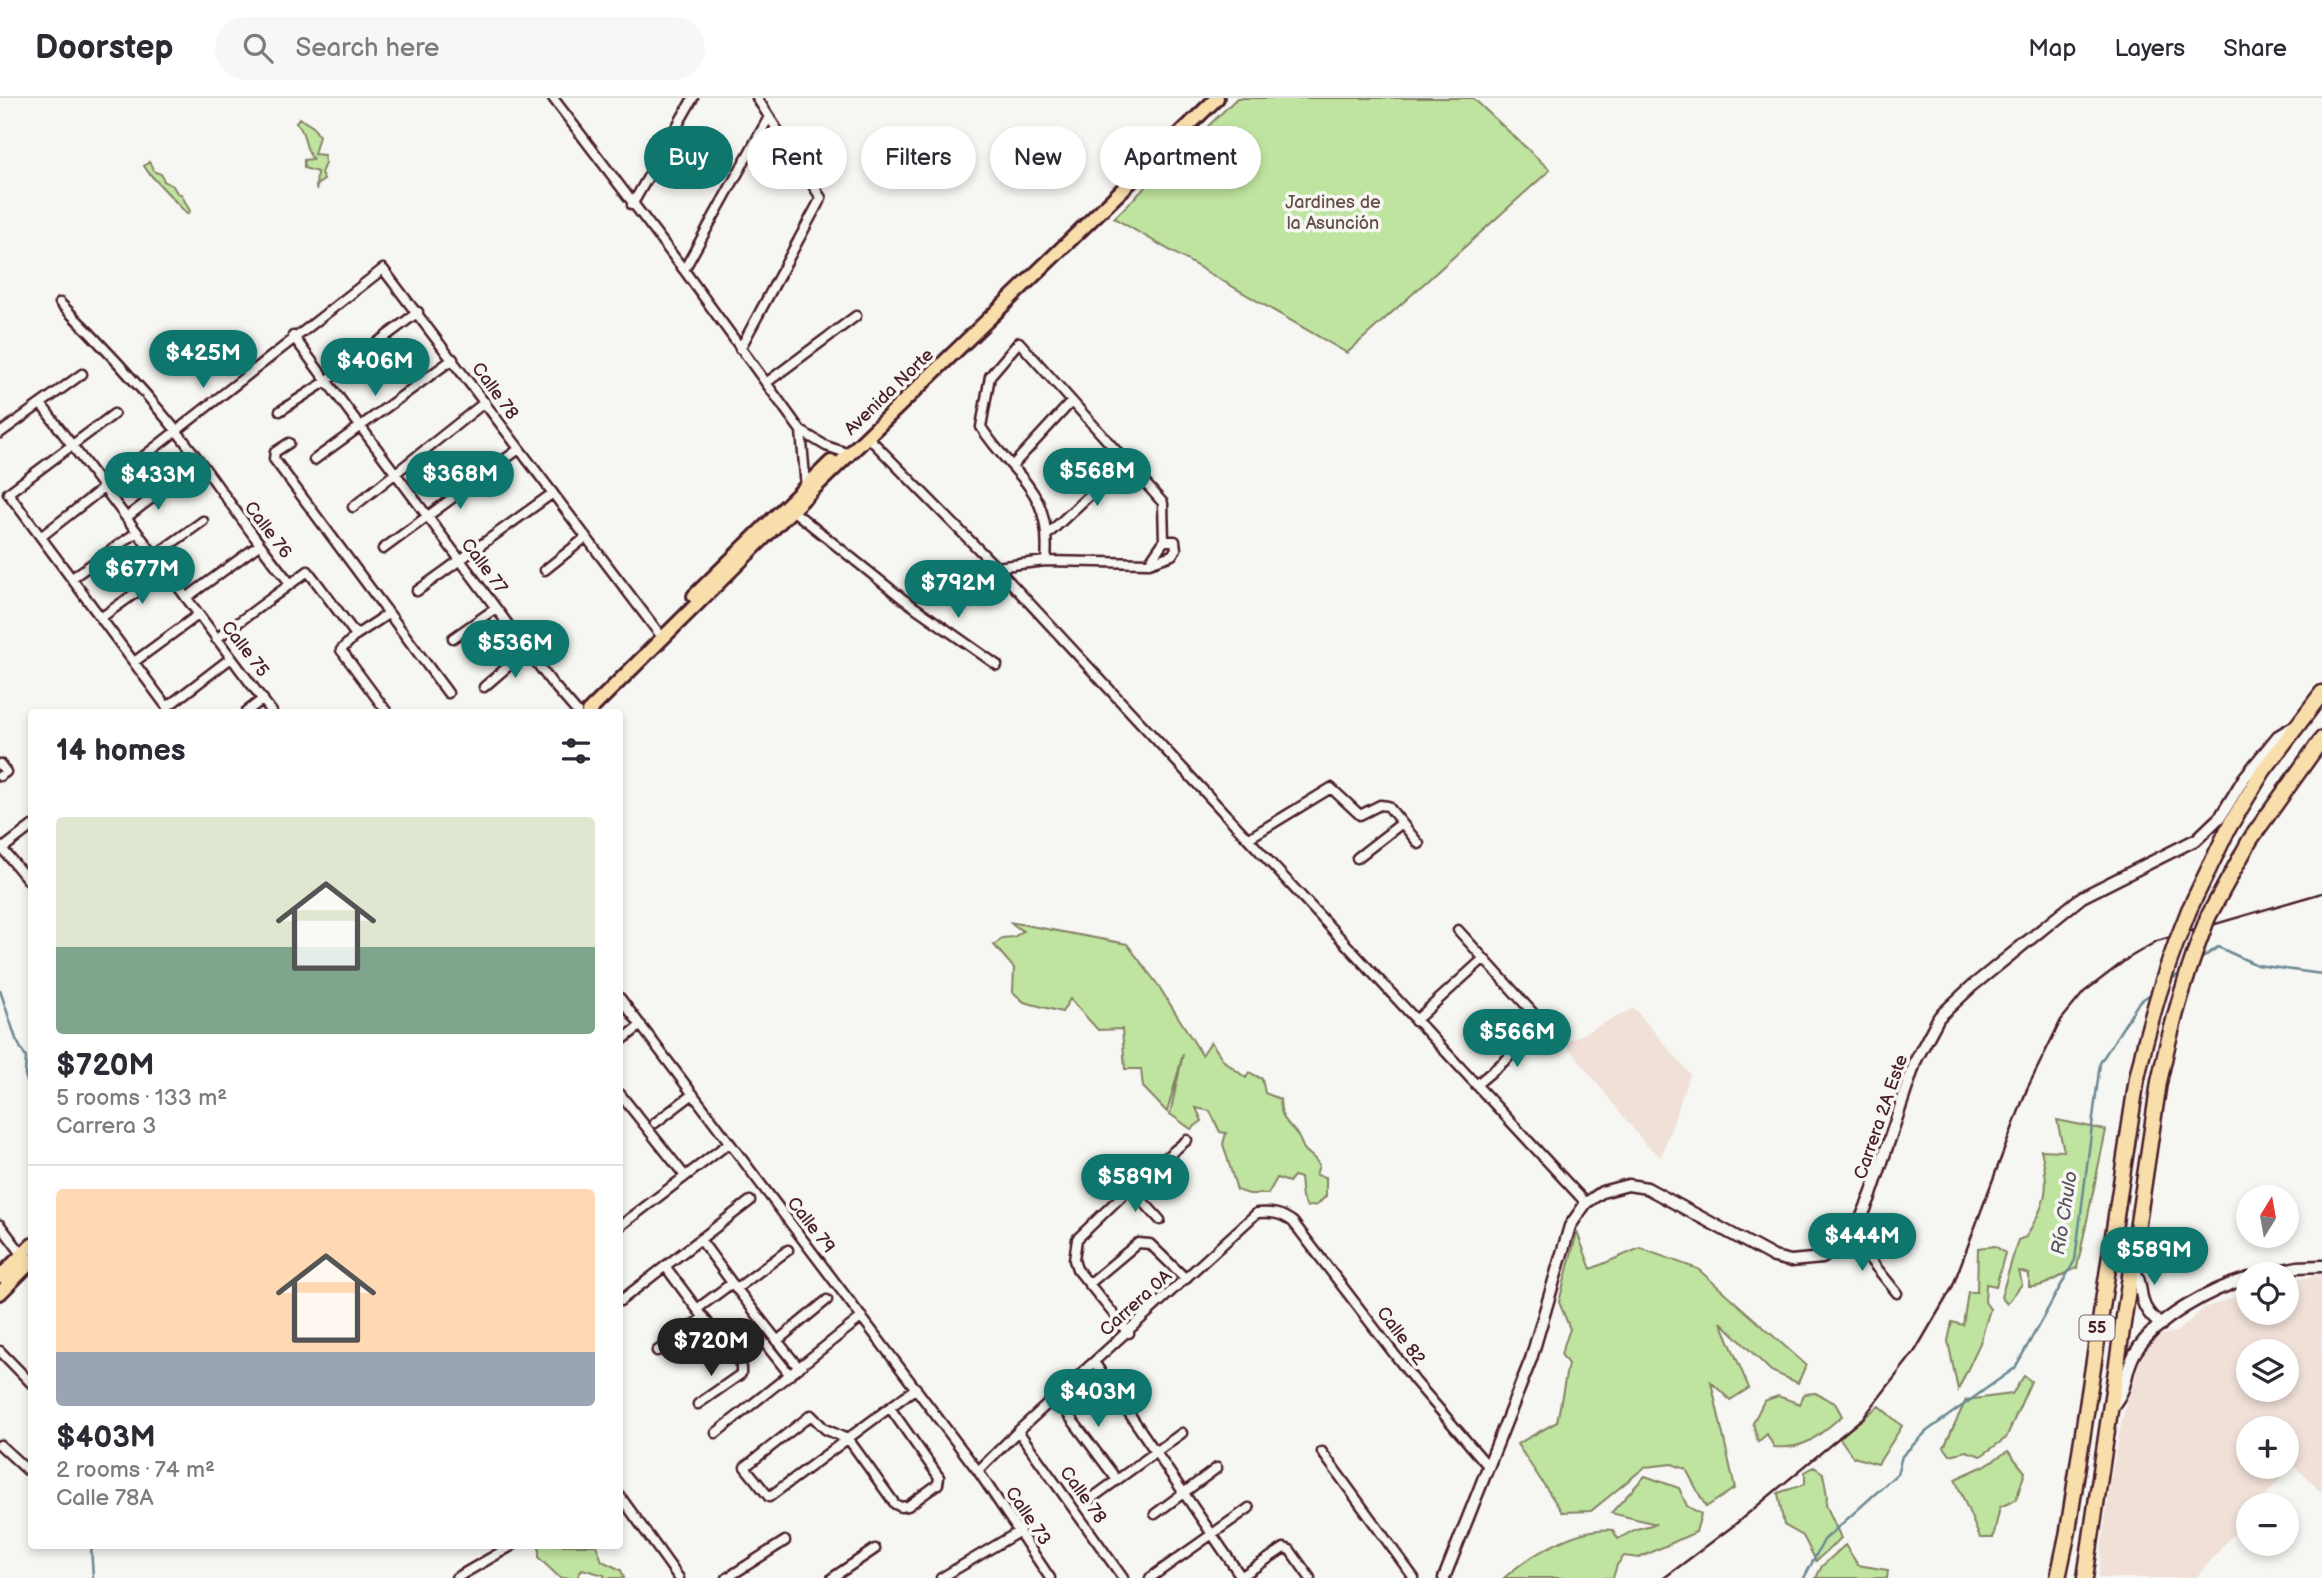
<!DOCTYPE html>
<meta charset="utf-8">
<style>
:root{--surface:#fff;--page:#f7f7f7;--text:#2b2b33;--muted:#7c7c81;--line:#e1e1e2;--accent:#0f766e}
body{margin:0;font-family:"Balsamiq Sans",sans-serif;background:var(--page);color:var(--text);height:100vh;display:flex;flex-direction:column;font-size:26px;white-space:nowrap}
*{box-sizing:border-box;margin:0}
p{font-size:23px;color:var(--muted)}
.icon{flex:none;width:38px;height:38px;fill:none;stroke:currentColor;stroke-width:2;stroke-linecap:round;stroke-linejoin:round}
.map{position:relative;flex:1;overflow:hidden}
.side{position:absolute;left:28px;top:611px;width:595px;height:840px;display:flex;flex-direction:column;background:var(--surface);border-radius:7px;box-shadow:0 4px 10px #0003}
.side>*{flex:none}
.hud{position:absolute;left:644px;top:28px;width:665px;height:63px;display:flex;gap:14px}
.needle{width:46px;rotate:11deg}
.fabs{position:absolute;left:2236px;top:1087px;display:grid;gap:14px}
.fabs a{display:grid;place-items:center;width:63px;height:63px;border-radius:50%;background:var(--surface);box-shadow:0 4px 10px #0003;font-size:35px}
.price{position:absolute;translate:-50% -60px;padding:0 16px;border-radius:24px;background:var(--accent);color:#fff;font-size:23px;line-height:46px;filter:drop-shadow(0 2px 4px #0008)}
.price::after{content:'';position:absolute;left:50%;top:42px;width:21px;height:16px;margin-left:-10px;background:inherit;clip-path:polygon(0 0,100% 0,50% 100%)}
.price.active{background:#222;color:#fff}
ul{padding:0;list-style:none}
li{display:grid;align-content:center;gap:14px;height:371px;padding:0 28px}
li+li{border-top:2px solid var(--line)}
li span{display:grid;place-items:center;height:217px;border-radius:7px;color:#555}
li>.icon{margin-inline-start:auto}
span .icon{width:126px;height:126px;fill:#fffc;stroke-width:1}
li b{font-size:30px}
h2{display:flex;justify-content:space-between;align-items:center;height:84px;padding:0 28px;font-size:30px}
.pill{padding:0 24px;border-radius:32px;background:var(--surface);box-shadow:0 4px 10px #0003;font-size:24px;line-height:63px}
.pill.active{background:var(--accent);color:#fff}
header{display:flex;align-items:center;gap:42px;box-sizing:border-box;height:98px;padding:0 35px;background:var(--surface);border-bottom:2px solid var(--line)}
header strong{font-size:33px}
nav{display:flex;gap:38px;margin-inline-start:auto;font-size:24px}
.search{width:490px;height:63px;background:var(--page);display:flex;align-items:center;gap:18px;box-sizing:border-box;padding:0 24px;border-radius:38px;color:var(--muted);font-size:26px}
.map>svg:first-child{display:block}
</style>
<header>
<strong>Doorstep</strong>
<div class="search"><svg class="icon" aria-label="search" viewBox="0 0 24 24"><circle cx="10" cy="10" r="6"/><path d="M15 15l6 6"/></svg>Search here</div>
<nav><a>Map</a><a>Layers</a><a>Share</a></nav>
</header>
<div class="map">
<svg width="2322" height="1480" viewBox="0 0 2322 1480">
<rect width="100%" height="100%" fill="#f6f6f2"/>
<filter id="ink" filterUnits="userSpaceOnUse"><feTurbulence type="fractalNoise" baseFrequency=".0143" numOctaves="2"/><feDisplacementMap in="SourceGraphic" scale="14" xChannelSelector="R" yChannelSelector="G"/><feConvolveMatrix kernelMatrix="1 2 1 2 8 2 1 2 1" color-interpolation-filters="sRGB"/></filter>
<g filter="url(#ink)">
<!-- built -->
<path fill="#f0e0d8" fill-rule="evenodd" d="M1634 910 1690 976 1661 1059 1646 1047 1565 945Z
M2322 1176V1395L2293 1366 2257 1407H2249V1417L2196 1480H2098L2110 1382 2123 1317 2140 1263 2150 1246 2161 1237 2177 1234 2204 1210 2249 1194V1214H2287V1183ZM2249 1253H2287V1292H2249ZM2249 1330H2287V1368H2249Z"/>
<!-- green -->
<path fill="#bfe49f" stroke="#848265" stroke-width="2" d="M1237 0H1473L1550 72 1347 255 1114 120Z
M299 20 313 29 319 38 314 56 324 57 325 65 321 75 324 82 318 86 316 92 317 74 304 70V62L313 61C303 51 307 34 296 25Z
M149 64 155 74 161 76 164 83 173 88 177 95 181 96 190 113 187 116 149 75 144 68Z
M1009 824 1127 846 1158 887 1202 957 1211 944 1224 963 1246 980 1249 974 1262 981 1265 995 1280 1001C1281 1021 1284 1021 1296 1035 1300 1040 1301 1046 1304 1051 1309 1057 1315 1059 1319 1067L1316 1077 1326 1079V1098L1317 1107 1307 1109 1302 1100 1300 1080 1294 1078 1289 1084 1277 1080 1268 1096H1249L1237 1092 1223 1046 1226 1035 1220 1034 1210 1013 1196 1010 1202 1023 1191 1031 1170 1016 1183 956 1167 1014 1143 989 1141 971H1125L1122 931 1098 932 1070 901 1062 914 1024 904 1013 894 1014 870 994 847 1002 840 1014 839 1023 833Z
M2057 1022 2106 1032 2077 1170C2062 1176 2045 1190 2029 1189V1176L2019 1173 2022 1186 2007 1206 2001 1199 2018 1142 2026 1139C2046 1104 2051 1092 2041 1052L2064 1053Z
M1577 1134 1591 1171 1640 1150 1698 1171 1806 1267 1798 1285 1771 1273 1721 1224 1749 1290 1730 1302 1711 1284 1735 1390 1706 1409 1686 1371 1672 1366 1645 1369 1591 1413 1562 1414 1517 1346 1557 1324 1568 1266 1561 1256 1570 1231 1559 1204Z
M1995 1148 2005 1155 1996 1188 1986 1186 1985 1204 1990 1211 1980 1245 1958 1292 1948 1243 1952 1224 1963 1227 1968 1194H1977L1978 1150Z
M2024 1278 2031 1283 2006 1340 1981 1358 1966 1353 1950 1357 1944 1349 1966 1302 2012 1296Z
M1815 1295 1835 1305 1842 1318C1818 1337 1807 1352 1774 1349L1767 1336 1758 1344 1753 1325 1764 1303 1778 1298 1800 1306 1804 1296Z
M1879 1308 1902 1328 1878 1366 1853 1359 1839 1339Z
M2008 1353 2025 1374 2016 1402 2000 1409 1993 1440H1980L1955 1381 1984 1368Z
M1814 1369 1823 1375 1827 1398 1826 1407 1841 1440 1816 1463 1803 1438 1784 1427 1778 1395 1805 1386V1374Z
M1645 1378 1679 1390 1687 1408 1701 1416 1696 1434 1639 1460 1624 1458 1617 1467 1613 1480H1504C1529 1457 1580 1428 1613 1432L1618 1441 1636 1431 1656 1426 1611 1415Z
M539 1447H596L602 1463 621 1472 624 1480H605L604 1477 582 1471 577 1480H560L539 1460Z
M1845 1447 1858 1467 1888 1472 1887 1480H1816L1822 1468Z"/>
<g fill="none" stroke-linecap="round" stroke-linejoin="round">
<!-- stream -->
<path stroke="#6a8992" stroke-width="2.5" d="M2198 863 2218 849 2257 867 2322 876
M2169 883 2183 873
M0 892 16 941 26 960 25 977 32 999
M91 1447 93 1480
M1804 1480 1824 1442 1897 1376 1902 1358 1927 1333 2015 1270 2075 1162 2100 965 2139 904 2152 895"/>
<defs>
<path id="minor" d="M553 0 684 172 801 333 826 348 850 356
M632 107 693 0
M684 172 769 19
M60 205C101 245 139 287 175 331 215 381 249 435 290 485
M293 238 551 584 577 614
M740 251 821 100 757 0
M766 285 856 218
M41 306 272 614
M280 313 325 284 418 214
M114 316 8 395 167 609 231 560
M801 333 806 390
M0 335 82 276
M868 339 996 469 1586 1105
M289 345 275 354 274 361 448 595
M314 362 453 261
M1012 368 1072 303
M353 409 485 304
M792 412 903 501 997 567
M127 419 170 386
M1048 436 1126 363
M42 438 383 171 658 534
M383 451 519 351
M154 458 203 423
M1046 463C1052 389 1016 383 981 329L990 278 1019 244 1163 405 1164 443
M996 469 1046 463 1149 465 1172 457 1176 451 1175 443H1164L1149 465
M545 472 585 440
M72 480 137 434
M417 493 553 395
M186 500 259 447
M102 519 166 473
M453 540 496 510
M216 541 308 473 356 537
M134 564 198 517
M484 589 527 552
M246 614 263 601
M387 614 341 552 356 537 388 516
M0 666 6 674 0 678
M1249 740 1331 690 1360 717 1380 707 1388 708 1419 746
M0 748 32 787
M2 751 32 728
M1357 760 1402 725
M1458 832 1534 916 1537 927 1507 961 1476 987
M620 900 978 1373 1050 1480
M1415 923 1482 862
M620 944 641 927
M620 996 685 1078
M655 1025 693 996
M1130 1089 1160 1122
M0 1127 22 1156
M620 1128 729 1045
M1850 1137 1897 1195
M700 1141 732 1185
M665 1168 697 1211
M1089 1186 1138 1145 1150 1146 1186 1181
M736 1191 788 1152
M620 1203 750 1103
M1129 1235 1077 1171 1074 1162 1077 1141 1134 1086 1187 1042
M777 1243 827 1202
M0 1253 32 1286
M657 1253 704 1219
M1094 1264 1242 1480
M790 1277 759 1238 731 1254 697 1211 732 1185 799 1270
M1055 1299 1117 1382
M698 1306 741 1276V1267L731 1254
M890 1310 939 1379 938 1386 908 1408 901 1409 895 1406 849 1342 825 1331 811 1317 745 1369 769 1399 916 1290
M1018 1333 1123 1480
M716 1335 862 1219
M0 1347 27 1372
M1322 1354 1414 1480
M978 1373 1018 1333 1257 1115C1272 1114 1281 1115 1293 1124L1415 1283 1488 1368
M620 1398 679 1480
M1092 1400 1182 1335
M1155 1416 1217 1370
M456 1480 513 1447
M727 1480 785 1443
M832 1480 875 1451
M941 1480 1020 1433
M1150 1480 1249 1410
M1239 1480 1284 1450 1290 1452 1310 1480"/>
<path id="tertiary" d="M2132 1168C2148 1192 2132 1204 2161 1227
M2262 1176 2298 1169 2322 1168
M2112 1309C2130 1288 2123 1276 2135 1255 2156 1220 2211 1191 2249 1180
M1444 1480 1531 1261 1570 1128 1586 1105 1602 1094 1628 1087 1647 1090 1774 1159 1791 1163 1822 1160 1840 1149 1857 1130 1871 1097 1916 962 1939 919 1971 889 2082 799 2197 741 2221 718 2244 680 2278 638 2295 628"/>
<path id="primary" d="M694 498 831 364
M588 614 806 398 1217 0
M0 1179 32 1147
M0 1195 32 1163"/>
<path id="trunk" d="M2189 812 2229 729 2263 673 2322 595
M2208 819 2250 742 2322 641
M2058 1480 2068 1433 2137 980
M2085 1480 2159 984"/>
</defs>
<!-- minor casing -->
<use href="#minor" stroke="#4a1f2b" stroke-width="13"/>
<!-- tertiary casing -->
<use href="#tertiary" stroke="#4a1f2b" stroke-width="15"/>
<!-- primary casing -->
<use href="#primary" stroke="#4a1f2b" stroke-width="18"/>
<!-- trunk casing -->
<use href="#trunk" stroke="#4a1f2b" stroke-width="19"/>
<!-- minor -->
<use href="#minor" stroke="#f6f6f2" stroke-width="8"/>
<!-- tertiary -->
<use href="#tertiary" stroke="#f6f6f2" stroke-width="10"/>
<!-- primary -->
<use href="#primary" stroke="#f8deab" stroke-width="12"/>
<!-- trunk -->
<use href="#trunk" stroke="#f8deab" stroke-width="14"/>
<!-- rail -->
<path stroke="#4a1f2b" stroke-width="2.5" d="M1664 1480 1733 1428 1864 1319 1915 1253 1952 1190 2027 991 2061 922 2084 894 2127 861 2157 843 2322 795"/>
<defs>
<path id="trunk-bridge" d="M2137 980C2149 922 2166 868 2189 812
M2159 984C2171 926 2187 873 2208 819"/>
</defs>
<!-- trunk-bridge casing -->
<use href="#trunk-bridge" stroke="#4a1f2b" stroke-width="19" stroke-linecap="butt"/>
<!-- trunk-bridge -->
<use href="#trunk-bridge" stroke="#f8deab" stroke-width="14"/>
</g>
</g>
<g text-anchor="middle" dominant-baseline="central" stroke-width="7" stroke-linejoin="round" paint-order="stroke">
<!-- shield labels -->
<rect fill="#f6f6f2" stroke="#7e6067" stroke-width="2" x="2079.5" y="1217.5" width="35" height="25" rx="5"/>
<g font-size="16" font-weight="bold" fill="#4a1f2b">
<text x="2097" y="1230">55</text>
</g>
<!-- park labels -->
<g font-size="18" fill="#675048" stroke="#f6f6f2">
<text x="1333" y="104">Jardines de<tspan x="1333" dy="21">la Asunción</tspan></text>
</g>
<!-- street labels -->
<g font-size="18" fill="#4a1f2b" stroke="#f6f6f2">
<text transform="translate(495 293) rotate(54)">Calle 78</text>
<text transform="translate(889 294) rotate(-44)">Avenida Norte</text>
<text transform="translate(268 432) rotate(53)">Calle 76</text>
<text transform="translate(484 468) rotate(53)">Calle 77</text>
<text transform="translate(245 551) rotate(52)">Calle 75</text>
<text transform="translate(1881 1019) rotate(-71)">Carrera 2A Este</text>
<text transform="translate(811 1127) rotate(52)">Calle 79</text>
<text transform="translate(1136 1205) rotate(-42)">Carrera 0A</text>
<text transform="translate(1401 1238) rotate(53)">Calle 82</text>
<text transform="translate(1083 1397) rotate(54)">Calle 78</text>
<text transform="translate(1028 1418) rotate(56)">Calle 73</text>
</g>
<!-- water labels -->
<g font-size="19" font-style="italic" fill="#5a545e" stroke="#f6f6f2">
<text transform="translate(2065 1115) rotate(-81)">Río Chulo</text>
</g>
</g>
</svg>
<div class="fabs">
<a><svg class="needle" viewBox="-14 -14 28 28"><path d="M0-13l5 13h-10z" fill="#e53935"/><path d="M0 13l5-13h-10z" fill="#7c7c81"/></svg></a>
<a><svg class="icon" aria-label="locate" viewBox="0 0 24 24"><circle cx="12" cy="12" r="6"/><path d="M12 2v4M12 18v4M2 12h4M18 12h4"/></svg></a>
<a><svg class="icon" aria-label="layers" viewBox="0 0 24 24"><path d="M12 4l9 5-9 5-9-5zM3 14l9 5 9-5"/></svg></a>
<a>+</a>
<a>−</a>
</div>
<b class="price" style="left:203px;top:292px">$425M</b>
<b class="price" style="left:375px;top:300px">$406M</b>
<b class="price" style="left:1097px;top:410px">$568M</b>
<b class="price" style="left:460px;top:413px">$368M</b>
<b class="price" style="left:158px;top:414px">$433M</b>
<b class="price" style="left:142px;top:508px">$677M</b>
<b class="price" style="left:958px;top:522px">$792M</b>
<b class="price" style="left:515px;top:582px">$536M</b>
<b class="price" style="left:1517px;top:971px">$566M</b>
<b class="price" style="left:1135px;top:1116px">$589M</b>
<b class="price" style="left:1862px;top:1175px">$444M</b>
<b class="price" style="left:2154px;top:1189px">$589M</b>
<b class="price active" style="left:711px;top:1280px">$720M</b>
<b class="price" style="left:1098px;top:1331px">$403M</b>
<div class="hud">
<a class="pill active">Buy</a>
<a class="pill">Rent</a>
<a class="pill">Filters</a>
<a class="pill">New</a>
<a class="pill">Apartment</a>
</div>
<section class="side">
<h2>14 homes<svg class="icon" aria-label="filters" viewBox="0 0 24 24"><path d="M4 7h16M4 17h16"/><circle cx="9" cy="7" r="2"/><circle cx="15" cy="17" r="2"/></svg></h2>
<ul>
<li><span style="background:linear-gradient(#dfe7d0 60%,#7fa58c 0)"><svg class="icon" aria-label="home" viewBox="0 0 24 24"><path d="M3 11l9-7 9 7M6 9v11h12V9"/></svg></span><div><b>$720M</b><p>5 rooms · 133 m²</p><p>Carrera 3</p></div></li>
<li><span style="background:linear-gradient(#ffd9b3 75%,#9aa5b1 0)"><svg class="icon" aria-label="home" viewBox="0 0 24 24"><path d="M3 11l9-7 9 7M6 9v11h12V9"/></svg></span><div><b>$403M</b><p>2 rooms · 74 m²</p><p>Calle 78A</p></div></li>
</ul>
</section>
</div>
